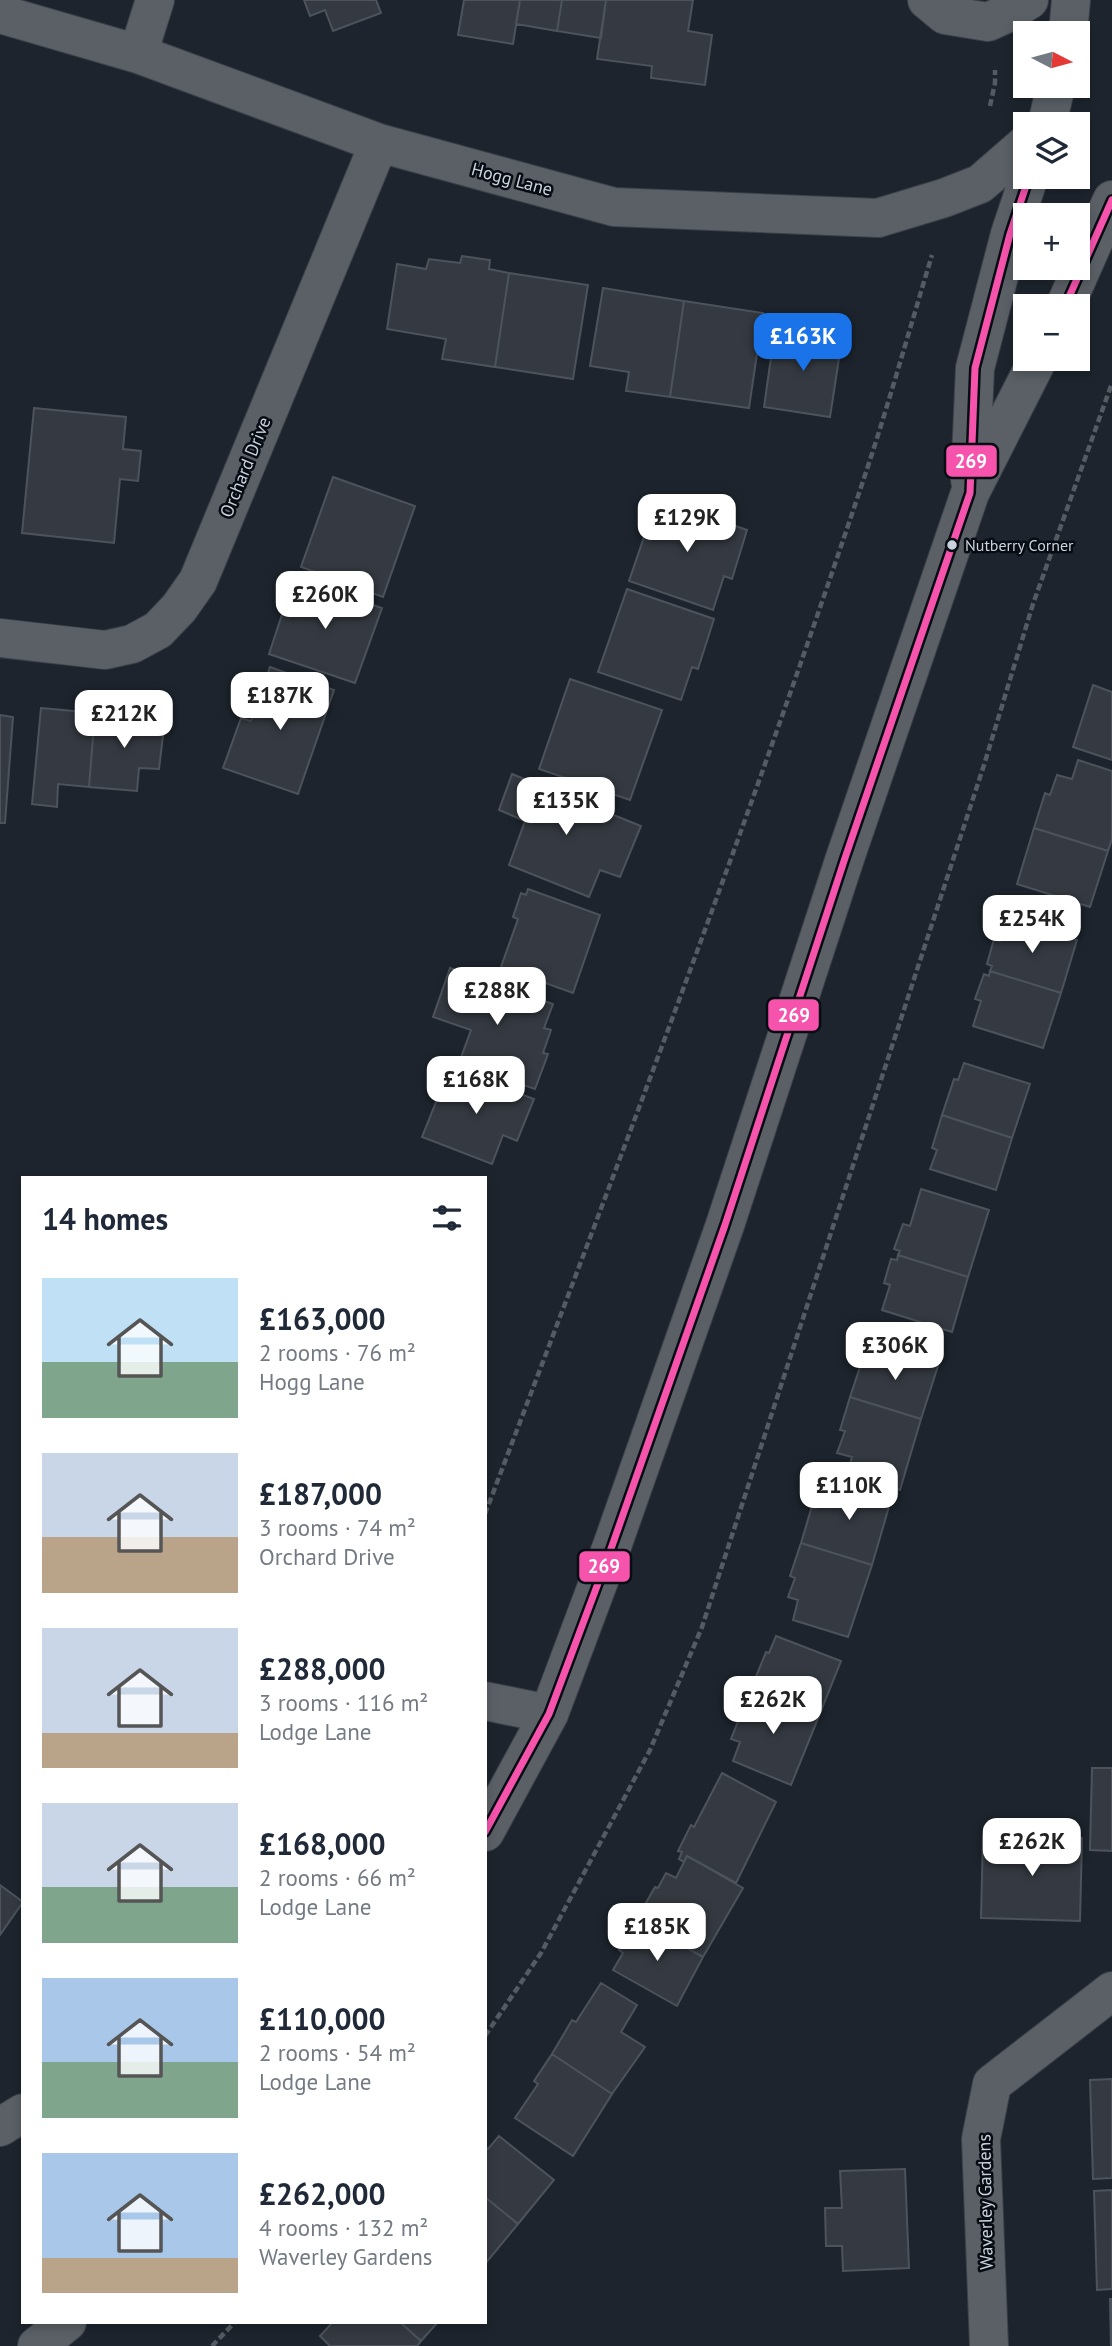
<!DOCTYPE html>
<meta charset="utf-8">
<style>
:root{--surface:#fff;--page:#f2f2f3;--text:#1f2937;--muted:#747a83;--accent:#1a73e8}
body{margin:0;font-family:"PT Sans",sans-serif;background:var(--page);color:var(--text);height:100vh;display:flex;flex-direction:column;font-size:26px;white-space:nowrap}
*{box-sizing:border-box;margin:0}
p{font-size:23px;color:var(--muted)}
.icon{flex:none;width:38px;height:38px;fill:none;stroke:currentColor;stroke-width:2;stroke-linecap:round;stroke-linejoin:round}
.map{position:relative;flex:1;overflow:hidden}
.details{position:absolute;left:21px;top:1176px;width:466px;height:1148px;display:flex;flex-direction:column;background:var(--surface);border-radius:0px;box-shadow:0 4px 10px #0003}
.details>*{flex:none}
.needle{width:46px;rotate:96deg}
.fabs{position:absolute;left:1013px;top:21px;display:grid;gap:14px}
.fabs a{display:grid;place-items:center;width:77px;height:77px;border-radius:0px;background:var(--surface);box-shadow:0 4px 10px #0003;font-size:35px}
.price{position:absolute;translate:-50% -60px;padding:0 16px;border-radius:14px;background:#fff;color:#222;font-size:23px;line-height:46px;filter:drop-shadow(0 2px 4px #0008)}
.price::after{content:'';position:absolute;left:50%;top:42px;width:21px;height:16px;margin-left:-10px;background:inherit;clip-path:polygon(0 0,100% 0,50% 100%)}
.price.current{background:var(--accent);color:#fff}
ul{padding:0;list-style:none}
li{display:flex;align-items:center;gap:21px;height:175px;padding:0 21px}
li span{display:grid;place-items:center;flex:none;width:196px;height:140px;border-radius:0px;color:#555}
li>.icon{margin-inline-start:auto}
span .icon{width:84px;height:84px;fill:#fffc;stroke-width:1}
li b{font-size:30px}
h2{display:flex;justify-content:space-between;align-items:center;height:84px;padding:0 21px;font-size:30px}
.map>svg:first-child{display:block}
</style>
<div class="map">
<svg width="1112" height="2346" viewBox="0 0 1112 2346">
<rect width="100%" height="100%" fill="#1d242d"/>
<!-- building -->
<path fill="#353a42" stroke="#4d535b" stroke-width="2" d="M304 0H376L381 13 333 31 325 10 310 16Z
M464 0H520L513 44 458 35Z
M520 0H562L557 31 516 24Z
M562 0H606L601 38 557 31Z
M606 0H693L688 31 712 35 705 85 651 78 652 66 597 59Z
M462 256 490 260 489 269 509 273 495 367 442 359 446 339 387 329 397 264 426 269 429 259 460 263Z
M509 273 588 285 573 379 495 367Z
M603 288 684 301 670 397 626 391 629 372 590 366Z
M684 301 763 313 749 408 670 397Z
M775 329 842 339 830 417 764 407Z
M34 408 126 417 123 449 141 451 138 481 120 479 114 543 22 533Z
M333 477 415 506 383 597 301 567Z
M657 499 747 530 732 579 724 576 713 610 629 581Z
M294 578 382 608 355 683 269 654Z
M627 589 714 619 698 669 692 667 681 700 598 672Z
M270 667 334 690 298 794 223 768 241 718 251 721Z
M570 679 662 710 630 800 539 769Z
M1093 685 1112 692V760L1073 747Z
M41 708 95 713 89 787 58 784 57 807 32 804Z
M95 713 165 719 159 769 139 768 137 791 89 787Z
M0 715 13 717 5 823H0Z
M1078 760 1112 771V839L1108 851 1034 828 1045 793 1050 795 1057 775 1072 779Z
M512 774 641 826 620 877 600 870 589 897 509 865 525 821 499 810Z
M1034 828 1108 851 1090 907 1017 884Z
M528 889 600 915 573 993 501 967 518 919 513 917 521 893 526 895Z
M1007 918 1077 940 1061 993 990 971 992 966 987 964 994 939 1000 941Z
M450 968 553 1004 544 1028 551 1030 543 1053 548 1054 535 1089 459 1063 471 1030 433 1017Z
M990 971 1061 993 1043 1048 973 1026 981 1001 975 999 984 974 989 976Z
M964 1063 1030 1084 1012 1138 942 1115 954 1079 958 1080Z
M450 1067 534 1099 517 1141 503 1135 492 1164 422 1137Z
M942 1115 1012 1138 996 1190 930 1169 937 1150 932 1148Z
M921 1189 989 1210 968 1277 898 1255 900 1251 894 1249 903 1224 910 1226Z
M898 1255 968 1277 952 1332 882 1310 890 1285 884 1283 891 1259 897 1260Z
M871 1345 938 1366 921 1419 850 1397 862 1361 866 1362Z
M850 1397 921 1419 900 1490 847 1473 852 1457 837 1453 845 1431 840 1430Z
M846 1479 893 1493 872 1565 801 1543 812 1506 816 1508 822 1491 840 1496Z
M801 1543 872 1565 848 1637 793 1620 798 1600 788 1597 795 1578 790 1576Z
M776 1636 841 1661 819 1716 751 1689 766 1652 769 1653Z
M751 1689 819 1716 791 1785 733 1761 740 1742 731 1739Z
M1092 1768H1112V1851L1090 1850Z
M722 1773 776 1802 736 1883 687 1856 684 1862 679 1859 682 1852 678 1851 691 1825 694 1827Z
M983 1836 1082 1838 1080 1921 981 1918Z
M687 1856 743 1888 703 1957 636 1920 655 1887 658 1888 666 1873 676 1878Z
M0 1885 23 1902 0 1935Z
M636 1920 703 1957 677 2006 613 1970 623 1953 619 1950Z
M601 1983 637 2005 621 2032 645 2047 612 2094 552 2054 572 2020 576 2022Z
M552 2054 612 2094 573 2156 515 2118 538 2084 534 2081Z
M1112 2079V2178L1093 2179 1090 2080Z
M499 2136 554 2180 518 2224 485 2197V2147L488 2149Z
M905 2169 909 2268 843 2271 842 2246H826L825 2208H842L840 2171Z
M1112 2190V2289L1097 2290 1094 2191Z
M485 2197 518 2224 485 2264Z
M1110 2299H1112V2346H1111Z
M333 2322H400L421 2341 417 2346H330L320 2336Z
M400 2322H438L421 2341Z"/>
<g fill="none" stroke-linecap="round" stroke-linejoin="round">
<defs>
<path id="minor" d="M927 0 945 15 988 22 1008 13 1029 0
M0 14 138 54 379 143 614 207 878 218 944 198 980 184 1026 144
M1068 33 1071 0
M138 54 155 0
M1047 124 1056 86
M1065 306 1112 200
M970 480 975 368 1010 234 1029 177
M0 638 105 650 132 644 158 630 179 608 198 581 379 143
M485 1701 549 1714
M485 1832 549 1714 612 1546 725 1225 845 858 970 493 1038 359
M0 2127 23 2113
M37 2346 67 2322
M989 2346 981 2139 992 2084 1112 1991"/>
</defs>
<!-- minor casing -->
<use href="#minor" stroke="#3b4149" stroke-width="40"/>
<!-- path -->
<path stroke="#555b62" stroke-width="4.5" stroke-dasharray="7 3.5" stroke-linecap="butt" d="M990 106 995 83V70
M485 1514C614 1175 744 836 859 493 886 414 908 334 932 255
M485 2036 541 1953 650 1750 702 1627 984 765 1033 604 1112 383
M212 2346 235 2322"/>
<!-- minor -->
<use href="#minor" stroke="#5a6066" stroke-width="38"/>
<defs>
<path id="bus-1" d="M1065 306 1112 200
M485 1832 549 1714 612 1546 725 1225 845 858 970 493 975 368 1010 234 1029 177"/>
</defs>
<!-- bus-1 casing -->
<use href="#bus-1" stroke="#070c13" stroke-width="12"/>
<!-- bus-1 -->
<use href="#bus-1" stroke="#f653ac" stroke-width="7"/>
</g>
<!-- markers -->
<circle fill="#cbd2de" stroke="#070c13" stroke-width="2.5" cx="952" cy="545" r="6"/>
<g text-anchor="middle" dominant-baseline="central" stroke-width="5" stroke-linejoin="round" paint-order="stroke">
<!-- bus labels -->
<g font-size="16" fill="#cbd2de" stroke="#070c13" text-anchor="start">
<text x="965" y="545">Nutberry Corner</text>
</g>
<!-- street labels -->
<g font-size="18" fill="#cbd2de" stroke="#070c13">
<text transform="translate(512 179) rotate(15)">Hogg Lane</text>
<text transform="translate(245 467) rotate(-68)">Orchard Drive</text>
<text transform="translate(985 2202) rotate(-91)">Waverley Gardens</text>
</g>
</g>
<g stroke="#070c13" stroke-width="2.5">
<rect x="945" y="444" width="53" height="34" rx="7" fill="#f653ac"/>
<rect x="767" y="998" width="53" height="34" rx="7" fill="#f653ac"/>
<rect x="578" y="1550" width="53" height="33" rx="7" fill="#f653ac"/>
</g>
<g font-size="19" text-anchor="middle" font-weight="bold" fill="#fff">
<text x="971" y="468">269</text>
<text x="794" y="1022">269</text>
<text x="604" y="1573">269</text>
</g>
</svg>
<div class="fabs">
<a><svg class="needle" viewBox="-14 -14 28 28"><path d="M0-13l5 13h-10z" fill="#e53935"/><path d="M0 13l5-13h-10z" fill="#747a83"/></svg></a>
<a><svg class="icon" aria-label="layers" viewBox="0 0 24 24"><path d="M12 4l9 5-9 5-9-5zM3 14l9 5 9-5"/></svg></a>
<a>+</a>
<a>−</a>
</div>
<b class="price current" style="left:803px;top:373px">£163K</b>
<b class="price" style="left:687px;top:554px">£129K</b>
<b class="price" style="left:325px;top:631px">£260K</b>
<b class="price" style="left:280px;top:732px">£187K</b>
<b class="price" style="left:124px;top:750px">£212K</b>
<b class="price" style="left:566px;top:837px">£135K</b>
<b class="price" style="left:1032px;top:955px">£254K</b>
<b class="price" style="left:497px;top:1027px">£288K</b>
<b class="price" style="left:476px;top:1116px">£168K</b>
<b class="price" style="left:895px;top:1382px">£306K</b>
<b class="price" style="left:849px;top:1522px">£110K</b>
<b class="price" style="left:773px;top:1736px">£262K</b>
<b class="price" style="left:1032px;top:1878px">£262K</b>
<b class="price" style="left:657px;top:1963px">£185K</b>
<section class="details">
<h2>14 homes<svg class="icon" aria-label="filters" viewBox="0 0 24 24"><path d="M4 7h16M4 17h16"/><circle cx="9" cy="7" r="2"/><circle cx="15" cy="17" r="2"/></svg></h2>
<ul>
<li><span style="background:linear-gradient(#bfe0f5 60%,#7fa58c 0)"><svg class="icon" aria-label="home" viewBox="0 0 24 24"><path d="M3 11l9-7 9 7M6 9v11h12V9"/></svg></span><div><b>£163,000</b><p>2 rooms · 76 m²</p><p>Hogg Lane</p></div></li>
<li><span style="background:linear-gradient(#c9d6e8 60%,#b9a48a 0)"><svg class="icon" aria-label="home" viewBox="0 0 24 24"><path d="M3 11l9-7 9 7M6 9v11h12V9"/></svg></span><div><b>£187,000</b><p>3 rooms · 74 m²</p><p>Orchard Drive</p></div></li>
<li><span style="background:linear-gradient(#c9d6e8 75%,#b9a48a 0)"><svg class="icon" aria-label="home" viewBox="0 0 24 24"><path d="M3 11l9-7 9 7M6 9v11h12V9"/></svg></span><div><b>£288,000</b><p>3 rooms · 116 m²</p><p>Lodge Lane</p></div></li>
<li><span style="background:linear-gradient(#c9d6e8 60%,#7fa58c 0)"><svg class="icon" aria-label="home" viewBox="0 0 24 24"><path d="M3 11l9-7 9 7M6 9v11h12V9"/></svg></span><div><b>£168,000</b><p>2 rooms · 66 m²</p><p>Lodge Lane</p></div></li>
<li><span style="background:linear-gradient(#a9c7e8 60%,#7fa58c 0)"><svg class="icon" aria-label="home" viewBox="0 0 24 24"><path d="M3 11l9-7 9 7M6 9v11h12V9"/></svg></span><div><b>£110,000</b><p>2 rooms · 54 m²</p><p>Lodge Lane</p></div></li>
<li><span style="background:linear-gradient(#a9c7e8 75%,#b9a48a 0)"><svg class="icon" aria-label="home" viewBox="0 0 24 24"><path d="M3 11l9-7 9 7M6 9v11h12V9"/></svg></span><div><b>£262,000</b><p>4 rooms · 132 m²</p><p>Waverley Gardens</p></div></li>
</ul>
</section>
</div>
